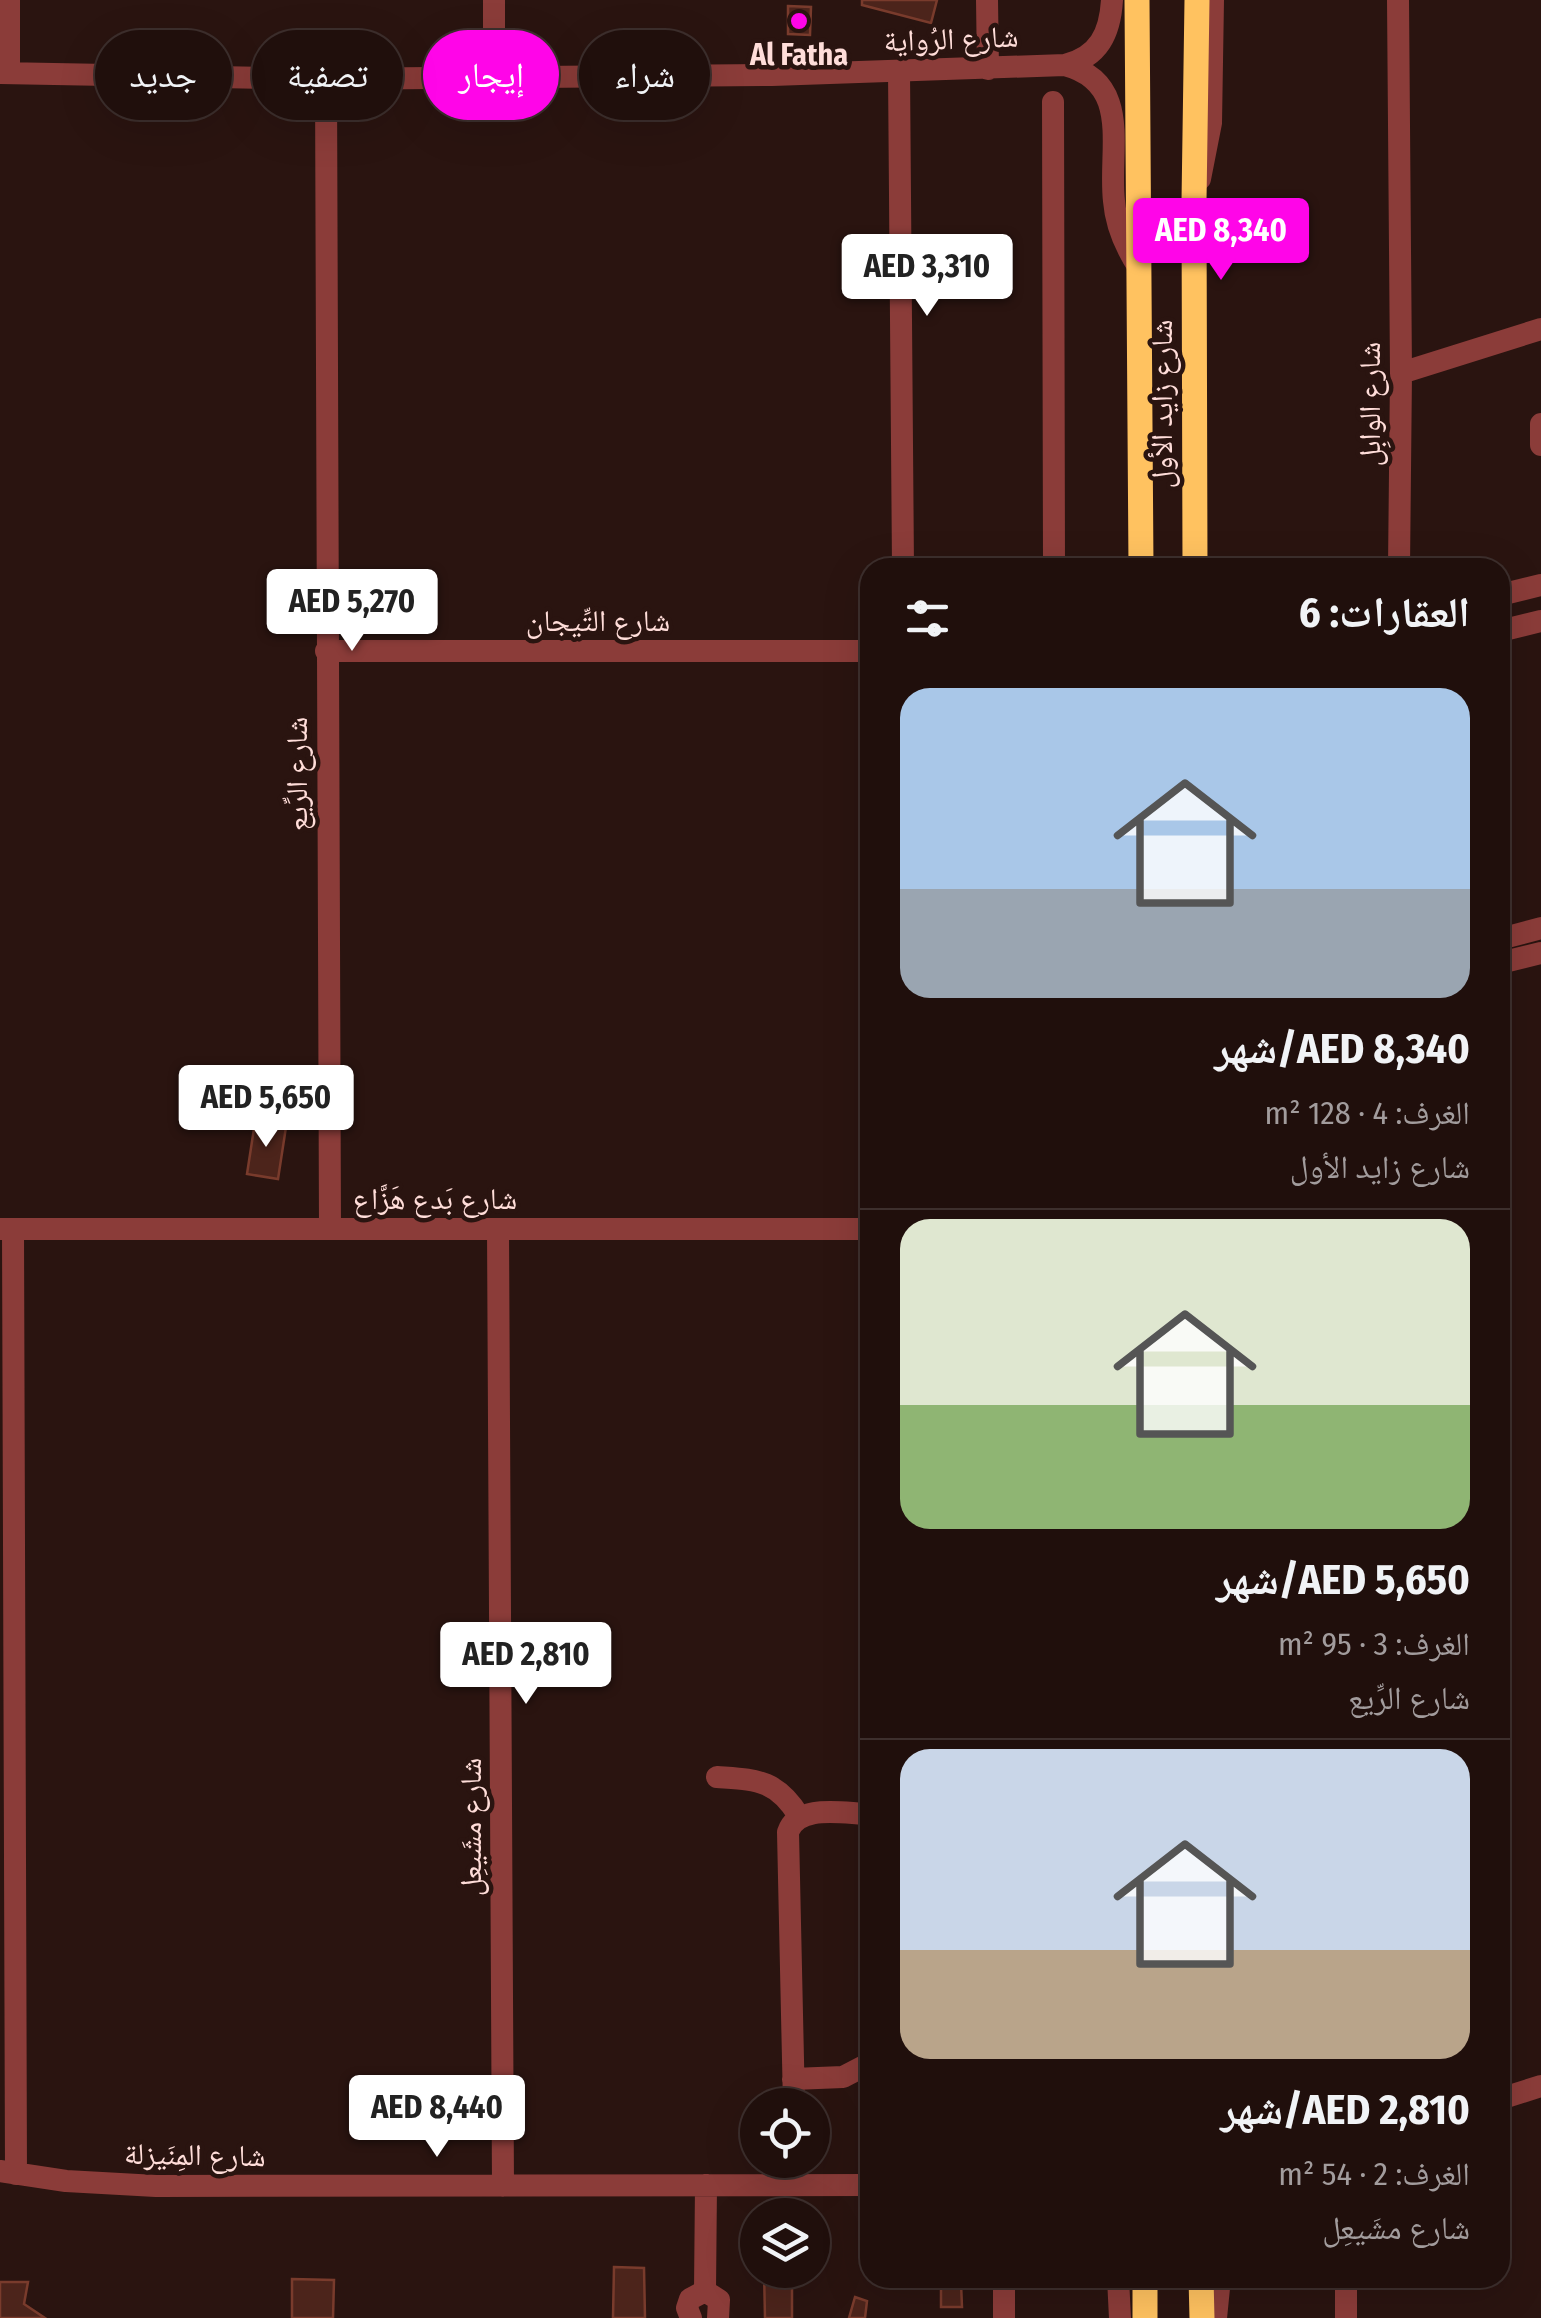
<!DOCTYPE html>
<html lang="ar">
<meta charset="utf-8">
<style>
:root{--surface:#200f0c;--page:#281815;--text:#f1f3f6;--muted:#a29c9d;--line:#3d2f2d;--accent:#ff05e8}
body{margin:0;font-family:"Fira Sans Condensed","Noto Naskh Arabic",sans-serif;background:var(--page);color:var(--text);direction:rtl;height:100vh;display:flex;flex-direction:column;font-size:38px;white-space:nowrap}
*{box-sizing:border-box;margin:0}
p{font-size:32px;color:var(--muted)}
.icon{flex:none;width:55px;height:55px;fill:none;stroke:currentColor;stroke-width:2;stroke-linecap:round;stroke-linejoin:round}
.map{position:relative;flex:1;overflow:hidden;direction:ltr}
.side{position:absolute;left:860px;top:558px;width:650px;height:1730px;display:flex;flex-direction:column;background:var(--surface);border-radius:30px;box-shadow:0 10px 40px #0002,0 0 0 2px var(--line);direction:rtl}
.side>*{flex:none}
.banner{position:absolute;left:30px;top:30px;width:680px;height:90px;direction:rtl;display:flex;gap:20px}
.buttons{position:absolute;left:740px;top:2088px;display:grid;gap:20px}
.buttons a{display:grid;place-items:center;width:90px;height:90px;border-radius:50%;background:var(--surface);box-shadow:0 10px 40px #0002,0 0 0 2px var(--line);font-size:50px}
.price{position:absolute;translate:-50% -85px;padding:0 22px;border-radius:10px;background:#fff;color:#222;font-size:32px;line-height:65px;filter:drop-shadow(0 2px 5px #0008)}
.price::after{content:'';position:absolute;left:50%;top:60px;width:30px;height:22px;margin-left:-15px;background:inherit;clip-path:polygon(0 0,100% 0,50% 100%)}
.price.current{background:var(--accent);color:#fff}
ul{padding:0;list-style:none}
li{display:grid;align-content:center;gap:20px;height:530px;padding:0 40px}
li+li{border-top:2px solid var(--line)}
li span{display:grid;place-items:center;height:310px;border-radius:30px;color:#555}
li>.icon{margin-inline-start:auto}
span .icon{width:180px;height:180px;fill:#fffc;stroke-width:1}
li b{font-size:42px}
h2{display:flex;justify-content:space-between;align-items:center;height:120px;padding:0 40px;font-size:42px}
.tag{padding:0 35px;border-radius:45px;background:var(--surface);box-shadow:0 10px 40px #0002,0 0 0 2px var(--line);font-size:35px;line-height:90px}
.tag.current{background:var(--accent);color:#fff}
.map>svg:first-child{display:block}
</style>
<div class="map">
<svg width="1541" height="2318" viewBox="0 0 1541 2318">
<rect width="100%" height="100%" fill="#2a1410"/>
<!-- building -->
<path fill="#4c241b" stroke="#793b2c" stroke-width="2.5" d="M862 0H937L931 23 862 5Z
M788 6 811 7 810 35 788 34Z
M255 1122 286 1127 278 1179 247 1174Z
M614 2267 644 2268 645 2318H613Z
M764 2270H792V2318H765Z
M292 2279 334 2280 333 2318H292Z
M0 2282H28L24 2304 45 2318H0Z
M941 2283H961L962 2307H941Z
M855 2297 867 2301 865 2318H849Z"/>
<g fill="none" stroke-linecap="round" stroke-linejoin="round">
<!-- minor -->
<path stroke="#8b3c39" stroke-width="22" d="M9 0V73
M494 0V75
M987 0 988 69
M1398 0 1401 373 1399 568
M1065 65C1133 83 1108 150 1114 201 1116 226 1126 248 1139 268
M899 71 903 568
M0 73 326 79 772 75 1065 65C1099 57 1110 33 1112 0
M326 79 330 1229
M1053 102 1054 568
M1200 179 1211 123 1213 0
M1401 373 1541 329
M1541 424V445
M1500 595 1541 585
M1500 631 1541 621
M326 651H870
M1500 939 1541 928
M1500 963 1541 953
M0 1229H870
M13 1229 16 2174
M498 1229 503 2186
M717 1777C756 1780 776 1779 799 1816
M793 2079 843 2077 870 2063
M1500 2099 1541 2086
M794 2105 788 1832C798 1803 845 1814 870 1814
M795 2160V2185
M0 2171 66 2181 156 2186 870 2185
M1118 2278 1120 2318
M705 2291 706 2185
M691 2318 687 2308 690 2299 705 2291 719 2300 718 2318
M1004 2318V2278
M1216 2318 1220 2278
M1346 2318V2278"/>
<!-- major -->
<path stroke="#ffc260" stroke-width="25" d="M1137 0 1141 568
M1195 568 1194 201 1197 0
M1145 2278V2318
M1201 2278 1202 2318"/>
</g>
<!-- markers -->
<circle fill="#ff05e8" stroke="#2a1410" stroke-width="4" cx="799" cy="21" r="10"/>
<g text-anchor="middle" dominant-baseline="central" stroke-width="9" stroke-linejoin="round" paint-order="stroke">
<!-- street labels -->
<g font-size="30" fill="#ffddd9" stroke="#2a1410">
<text transform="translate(951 39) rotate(-2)">شارع الرُواية</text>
<text transform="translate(1162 404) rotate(-90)">شارع زايد الأول</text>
<text transform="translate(1370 404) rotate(-90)">شارع الوابِل</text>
<text x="598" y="621">شارع التِّيجان</text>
<text transform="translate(297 774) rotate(-90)">شارع الرِّيع</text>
<text x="435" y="1199">شارع بَدع هَزَّاع</text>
<text transform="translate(471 1827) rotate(-90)">شارع مشَيعِل</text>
<text transform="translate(195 2155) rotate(1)">شارع المِنَيزلة</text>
</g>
<!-- poi labels -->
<g font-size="30" font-weight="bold" fill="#ffddd9" stroke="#2a1410">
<text x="799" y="55">Al Fatha</text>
</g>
</g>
</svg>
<div class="buttons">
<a><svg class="icon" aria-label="locate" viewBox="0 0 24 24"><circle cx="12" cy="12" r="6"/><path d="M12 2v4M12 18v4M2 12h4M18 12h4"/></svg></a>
<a><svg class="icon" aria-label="layers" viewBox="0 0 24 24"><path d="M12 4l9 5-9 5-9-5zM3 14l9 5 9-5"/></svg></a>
</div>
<b class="price current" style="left:1221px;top:283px">AED 8,340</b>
<b class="price" style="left:927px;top:319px">AED 3,310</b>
<b class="price" style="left:352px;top:654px">AED 5,270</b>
<b class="price" style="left:266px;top:1150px">AED 5,650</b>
<b class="price" style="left:526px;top:1707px">AED 2,810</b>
<b class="price" style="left:437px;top:2160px">AED 8,440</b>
<div class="banner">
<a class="tag">شراء</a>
<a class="tag current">إيجار</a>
<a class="tag">تصفية</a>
<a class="tag">جديد</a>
</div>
<section class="side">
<h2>العقارات: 6<svg class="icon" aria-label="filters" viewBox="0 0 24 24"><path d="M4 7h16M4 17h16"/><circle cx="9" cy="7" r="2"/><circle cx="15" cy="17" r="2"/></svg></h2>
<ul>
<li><span style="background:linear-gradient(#a9c7e8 65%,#9aa5b1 0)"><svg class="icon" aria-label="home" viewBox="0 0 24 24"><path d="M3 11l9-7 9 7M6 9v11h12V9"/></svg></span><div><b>AED 8,340/شهر</b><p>الغرف: 4 · 128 m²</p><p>شارع زايد الأول</p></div></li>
<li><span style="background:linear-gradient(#dfe7d0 60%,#8fb573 0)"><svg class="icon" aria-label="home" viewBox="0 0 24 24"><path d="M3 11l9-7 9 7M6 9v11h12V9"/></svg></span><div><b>AED 5,650/شهر</b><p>الغرف: 3 · 95 m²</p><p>شارع الرِّيع</p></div></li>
<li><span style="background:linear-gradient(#c9d6e8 65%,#b9a48a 0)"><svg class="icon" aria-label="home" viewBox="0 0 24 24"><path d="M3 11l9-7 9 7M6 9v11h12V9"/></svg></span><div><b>AED 2,810/شهر</b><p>الغرف: 2 · 54 m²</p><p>شارع مشَيعِل</p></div></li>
</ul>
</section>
</div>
